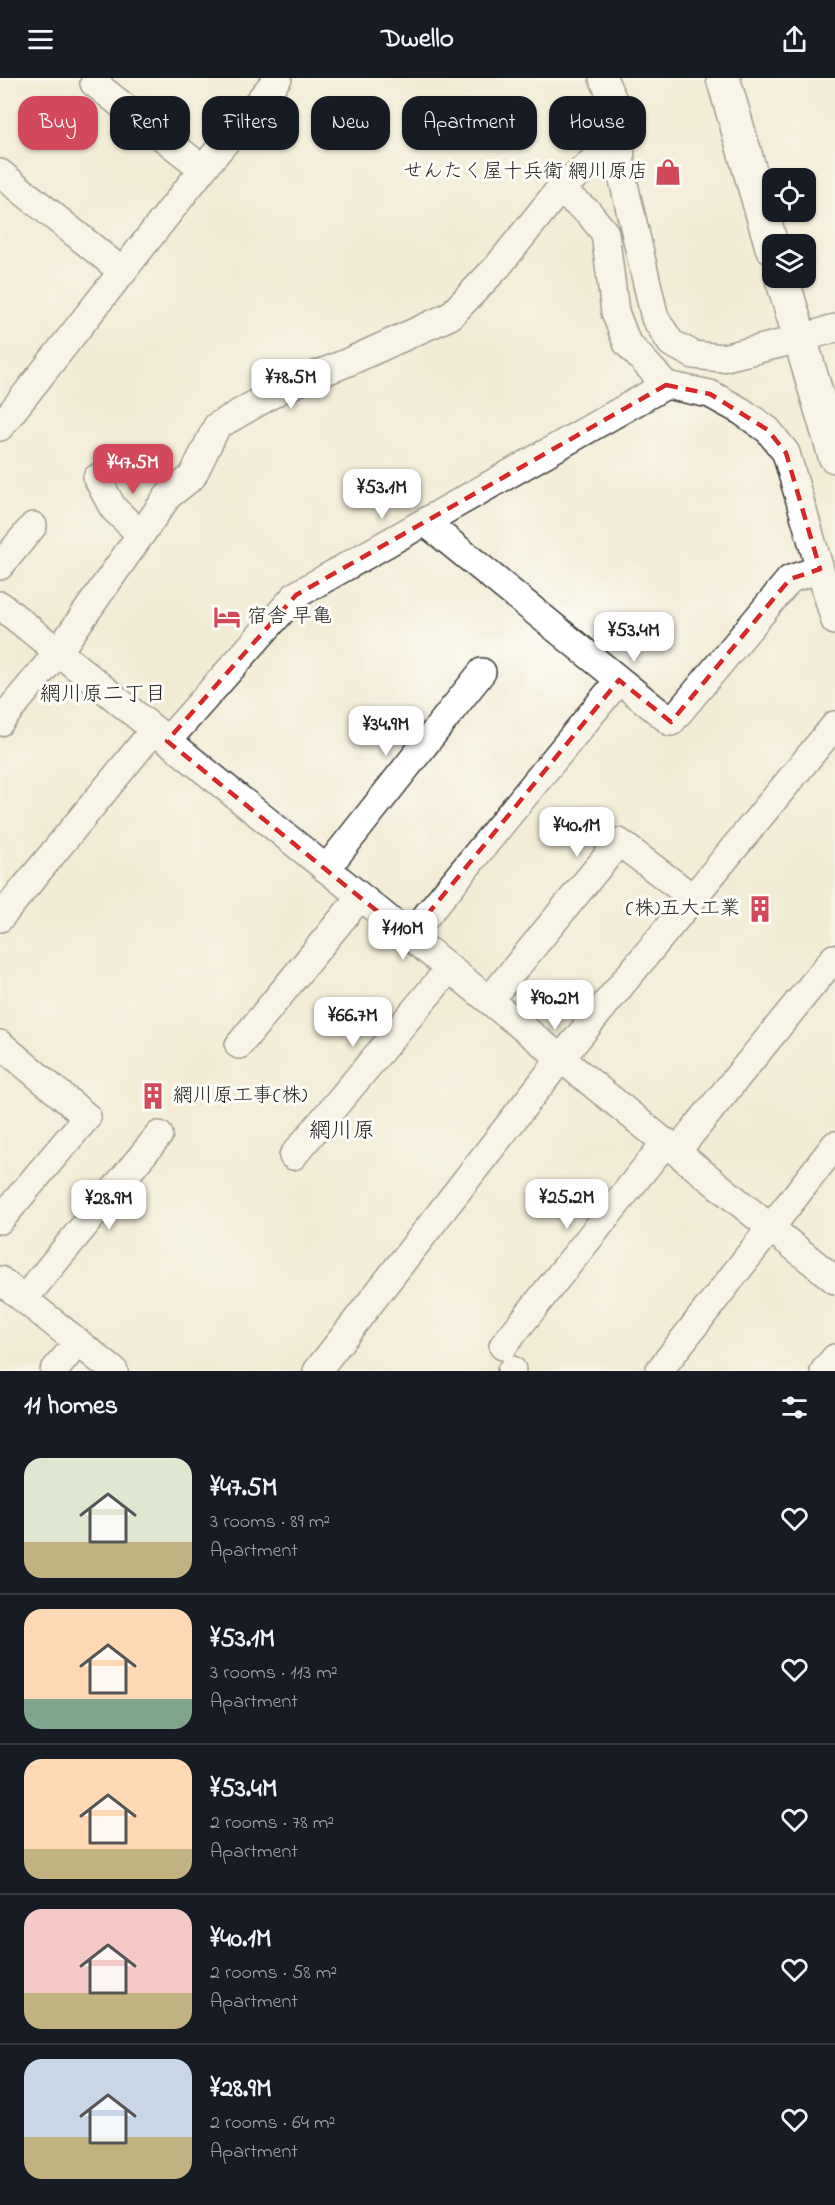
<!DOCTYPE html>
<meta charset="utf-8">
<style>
:root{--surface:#171b24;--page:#242831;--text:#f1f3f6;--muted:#9ea1a6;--line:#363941;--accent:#d1495b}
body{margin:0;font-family:"Indie Flower","Klee One",sans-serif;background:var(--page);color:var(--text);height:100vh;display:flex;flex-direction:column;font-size:22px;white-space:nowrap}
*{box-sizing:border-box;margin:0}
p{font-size:20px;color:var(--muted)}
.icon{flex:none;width:33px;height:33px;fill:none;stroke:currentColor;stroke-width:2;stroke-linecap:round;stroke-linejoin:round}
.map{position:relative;height:1293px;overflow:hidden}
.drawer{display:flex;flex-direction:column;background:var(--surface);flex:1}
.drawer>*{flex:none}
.hud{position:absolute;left:18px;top:18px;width:800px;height:54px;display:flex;gap:12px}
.tools{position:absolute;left:762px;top:90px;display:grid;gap:12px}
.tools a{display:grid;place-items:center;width:54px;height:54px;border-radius:12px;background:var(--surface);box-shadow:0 2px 4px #0004;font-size:30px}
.price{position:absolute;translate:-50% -51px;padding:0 14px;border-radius:12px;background:#fff;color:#222;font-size:20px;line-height:39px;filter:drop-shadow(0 2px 3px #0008)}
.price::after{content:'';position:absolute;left:50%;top:36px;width:18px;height:14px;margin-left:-9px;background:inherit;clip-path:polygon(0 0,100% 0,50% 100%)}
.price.active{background:var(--accent);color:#fff}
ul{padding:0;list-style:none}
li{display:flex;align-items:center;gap:18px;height:150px;padding:0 24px}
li+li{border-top:2px solid var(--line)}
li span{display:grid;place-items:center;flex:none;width:168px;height:120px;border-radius:18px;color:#555}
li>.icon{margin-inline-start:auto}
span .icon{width:72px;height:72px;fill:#fffc;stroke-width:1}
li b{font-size:26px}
h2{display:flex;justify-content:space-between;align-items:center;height:72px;padding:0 24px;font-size:26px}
.pill{padding:0 21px;border-radius:18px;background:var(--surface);box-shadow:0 2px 4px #0004;font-size:21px;line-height:54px}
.pill.active{background:var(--accent);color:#fff}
header{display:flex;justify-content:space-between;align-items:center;height:78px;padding:0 24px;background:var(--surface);font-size:27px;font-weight:700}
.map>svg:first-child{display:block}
</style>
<header><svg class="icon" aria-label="menu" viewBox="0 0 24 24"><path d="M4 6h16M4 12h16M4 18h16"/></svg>Dwello<svg class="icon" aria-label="share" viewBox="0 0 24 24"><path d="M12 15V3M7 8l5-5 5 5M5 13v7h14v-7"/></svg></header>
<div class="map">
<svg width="835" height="1293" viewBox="0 0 835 1293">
<rect width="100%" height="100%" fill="#fdfcf7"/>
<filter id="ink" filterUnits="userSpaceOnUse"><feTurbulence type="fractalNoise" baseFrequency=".0167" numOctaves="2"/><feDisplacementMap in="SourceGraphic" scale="12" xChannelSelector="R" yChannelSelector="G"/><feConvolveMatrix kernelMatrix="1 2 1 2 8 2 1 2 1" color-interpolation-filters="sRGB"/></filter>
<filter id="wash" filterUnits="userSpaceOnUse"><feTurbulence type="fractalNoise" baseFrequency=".008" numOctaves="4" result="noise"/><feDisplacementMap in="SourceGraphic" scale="24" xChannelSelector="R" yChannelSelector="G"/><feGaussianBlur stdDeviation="1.35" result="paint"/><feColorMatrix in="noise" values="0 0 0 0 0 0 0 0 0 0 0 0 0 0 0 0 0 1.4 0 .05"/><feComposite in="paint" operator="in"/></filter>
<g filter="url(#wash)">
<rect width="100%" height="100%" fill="#f3ecd6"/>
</g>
<g filter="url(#ink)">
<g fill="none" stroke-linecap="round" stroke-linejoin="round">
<defs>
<path id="minor" d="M98 0 94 5 203 91
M603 0 620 37 621 93 655 240 671 265 694 277 722 280 800 261 835 250
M0 95 123 194
M559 112 588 134 605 155 615 234 627 265 666 307 710 316 741 333 768 352 786 375 835 543
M0 349 203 91 278 0
M97 400 113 430 140 456
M425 444 671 644 790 501 820 491
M0 488 33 448
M0 527C277 753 557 976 835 1202
M0 644 58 574 168 418 192 399 217 348 281 311 346 285 450 238 498 188 559 112 601 76 620 37
M167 663 296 517 666 307
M326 791 482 594
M0 840 154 652
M409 859 619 602
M490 921 619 764 693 820
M0 966 87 1039 0 1142
M239 967 360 819
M677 1073 834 880
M293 1078 449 891
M0 1202 114 1293
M24 1221 159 1057
M503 1268 666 1064
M54 1293 78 1264
M317 1293 562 979 835 647
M511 1293 512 1292
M659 1293 835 1067
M824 1293 835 1280"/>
<path id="highway" d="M723 0 772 169
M782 200 835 378"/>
</defs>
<!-- minor casing -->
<use href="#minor" stroke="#3c3b38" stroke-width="30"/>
<!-- highway casing -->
<use href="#highway" stroke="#3c3b38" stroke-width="36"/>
<!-- minor -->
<use href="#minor" stroke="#fff" stroke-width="27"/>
<!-- highway -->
<use href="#highway" stroke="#fff" stroke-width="33"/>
</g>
</g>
<!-- marked area -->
<path d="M0 0H835V1293H0ZM666 307 710 316 768 352 786 375 820 491 790 501 671 644 619 602 409 859 167 663 296 517Z" fill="#f3ecd6" fill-opacity=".55" fill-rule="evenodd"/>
<path fill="none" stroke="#d62828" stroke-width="4.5" stroke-dasharray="12 8" stroke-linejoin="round" d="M666 307 710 316 768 352 786 375 820 491 790 501 671 644 619 602 409 859 167 663 296 517Z"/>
<!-- icons -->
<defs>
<symbol id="shop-bare" viewBox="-9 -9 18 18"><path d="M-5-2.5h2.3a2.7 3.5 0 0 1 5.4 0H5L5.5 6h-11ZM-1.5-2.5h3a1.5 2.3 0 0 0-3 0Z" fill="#d1495b" stroke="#fdfcf7" stroke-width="2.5" paint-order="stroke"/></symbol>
<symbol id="hotel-bare" viewBox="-9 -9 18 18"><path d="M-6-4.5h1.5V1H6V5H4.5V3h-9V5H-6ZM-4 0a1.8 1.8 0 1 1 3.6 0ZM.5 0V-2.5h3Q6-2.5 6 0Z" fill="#d1495b" stroke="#fdfcf7" stroke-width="2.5" paint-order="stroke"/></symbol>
<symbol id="building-bare" viewBox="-9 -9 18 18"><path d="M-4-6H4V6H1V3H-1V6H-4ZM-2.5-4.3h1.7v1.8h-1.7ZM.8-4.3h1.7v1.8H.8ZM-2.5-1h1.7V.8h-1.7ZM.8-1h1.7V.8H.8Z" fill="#d1495b" stroke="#fdfcf7" stroke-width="2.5" paint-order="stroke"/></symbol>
</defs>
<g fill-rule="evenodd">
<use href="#shop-bare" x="649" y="75" width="38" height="38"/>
<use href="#hotel-bare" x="208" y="520" width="38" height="38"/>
<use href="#building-bare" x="741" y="812" width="38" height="38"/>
<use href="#building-bare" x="134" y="999" width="38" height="38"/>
</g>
<g text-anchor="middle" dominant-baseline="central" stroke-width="6" stroke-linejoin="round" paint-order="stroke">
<!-- poi labels -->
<g font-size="20" fill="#1c1c1c" stroke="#fdfcf7" text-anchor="end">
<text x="648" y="94">せんたく屋十兵衛 網川原店</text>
<text x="247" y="539" text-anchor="start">宿舎 早亀</text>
<text x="740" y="831">(株)五大工業</text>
<text x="173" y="1018" text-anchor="start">網川原工事(株)</text>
</g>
<!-- neighbourhood labels -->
<g font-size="21" fill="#1c1c1c" stroke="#fdfcf7">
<text x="103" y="617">網川原二丁目</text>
</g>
<!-- quarter labels -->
<g font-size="22" fill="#1c1c1c" stroke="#fdfcf7">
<text x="342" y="1054">網川原</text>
</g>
</g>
</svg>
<div class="tools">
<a><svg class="icon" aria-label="locate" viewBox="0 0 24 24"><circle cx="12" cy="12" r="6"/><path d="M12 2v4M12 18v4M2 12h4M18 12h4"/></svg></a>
<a><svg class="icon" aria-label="layers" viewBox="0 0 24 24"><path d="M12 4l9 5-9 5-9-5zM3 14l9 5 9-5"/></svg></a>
</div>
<b class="price" style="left:291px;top:332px">¥78.5M</b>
<b class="price active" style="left:133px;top:417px">¥47.5M</b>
<b class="price" style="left:382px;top:442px">¥53.1M</b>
<b class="price" style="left:634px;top:585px">¥53.4M</b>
<b class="price" style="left:386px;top:679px">¥34.9M</b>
<b class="price" style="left:577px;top:780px">¥40.1M</b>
<b class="price" style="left:403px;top:883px">¥110M</b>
<b class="price" style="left:555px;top:953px">¥90.2M</b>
<b class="price" style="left:353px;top:970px">¥66.7M</b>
<b class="price" style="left:567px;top:1152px">¥25.2M</b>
<b class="price" style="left:109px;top:1153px">¥28.9M</b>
<div class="hud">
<a class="pill active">Buy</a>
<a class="pill">Rent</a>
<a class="pill">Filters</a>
<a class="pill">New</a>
<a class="pill">Apartment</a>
<a class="pill">House</a>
</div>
</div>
<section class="drawer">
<h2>11 homes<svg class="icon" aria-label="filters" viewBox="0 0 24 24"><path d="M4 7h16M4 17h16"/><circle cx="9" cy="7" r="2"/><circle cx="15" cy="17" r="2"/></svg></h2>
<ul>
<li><span style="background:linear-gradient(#dfe7d0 70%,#c2b280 0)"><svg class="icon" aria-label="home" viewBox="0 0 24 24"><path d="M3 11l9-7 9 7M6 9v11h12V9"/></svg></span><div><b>¥47.5M</b><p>3 rooms · 89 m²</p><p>Apartment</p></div><svg class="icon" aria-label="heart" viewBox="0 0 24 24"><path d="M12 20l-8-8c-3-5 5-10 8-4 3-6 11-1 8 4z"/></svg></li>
<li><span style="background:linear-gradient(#ffd9b3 75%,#7fa58c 0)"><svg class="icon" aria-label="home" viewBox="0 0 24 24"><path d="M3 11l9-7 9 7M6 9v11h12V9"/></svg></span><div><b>¥53.1M</b><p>3 rooms · 113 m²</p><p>Apartment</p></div><svg class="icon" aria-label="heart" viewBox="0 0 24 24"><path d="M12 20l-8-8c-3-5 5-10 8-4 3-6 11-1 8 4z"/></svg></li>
<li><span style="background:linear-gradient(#ffd9b3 75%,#c2b280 0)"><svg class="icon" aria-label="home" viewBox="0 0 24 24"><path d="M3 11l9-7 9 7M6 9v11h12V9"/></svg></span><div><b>¥53.4M</b><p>2 rooms · 78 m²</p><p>Apartment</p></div><svg class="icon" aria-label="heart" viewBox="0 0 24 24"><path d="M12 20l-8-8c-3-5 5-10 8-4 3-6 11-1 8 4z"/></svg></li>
<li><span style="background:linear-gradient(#f6c9c9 70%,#c2b280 0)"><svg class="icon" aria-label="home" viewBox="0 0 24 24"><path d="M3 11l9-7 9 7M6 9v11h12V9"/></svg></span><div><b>¥40.1M</b><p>2 rooms · 58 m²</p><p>Apartment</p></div><svg class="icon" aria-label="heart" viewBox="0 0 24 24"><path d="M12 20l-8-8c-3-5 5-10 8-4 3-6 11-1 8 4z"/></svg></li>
<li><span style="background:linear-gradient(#c9d6e8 65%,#c2b280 0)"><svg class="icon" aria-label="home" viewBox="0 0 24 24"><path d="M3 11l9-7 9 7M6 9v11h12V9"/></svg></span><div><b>¥28.9M</b><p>2 rooms · 64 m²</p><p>Apartment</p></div><svg class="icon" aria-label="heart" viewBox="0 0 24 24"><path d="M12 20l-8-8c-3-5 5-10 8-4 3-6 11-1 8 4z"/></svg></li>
</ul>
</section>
